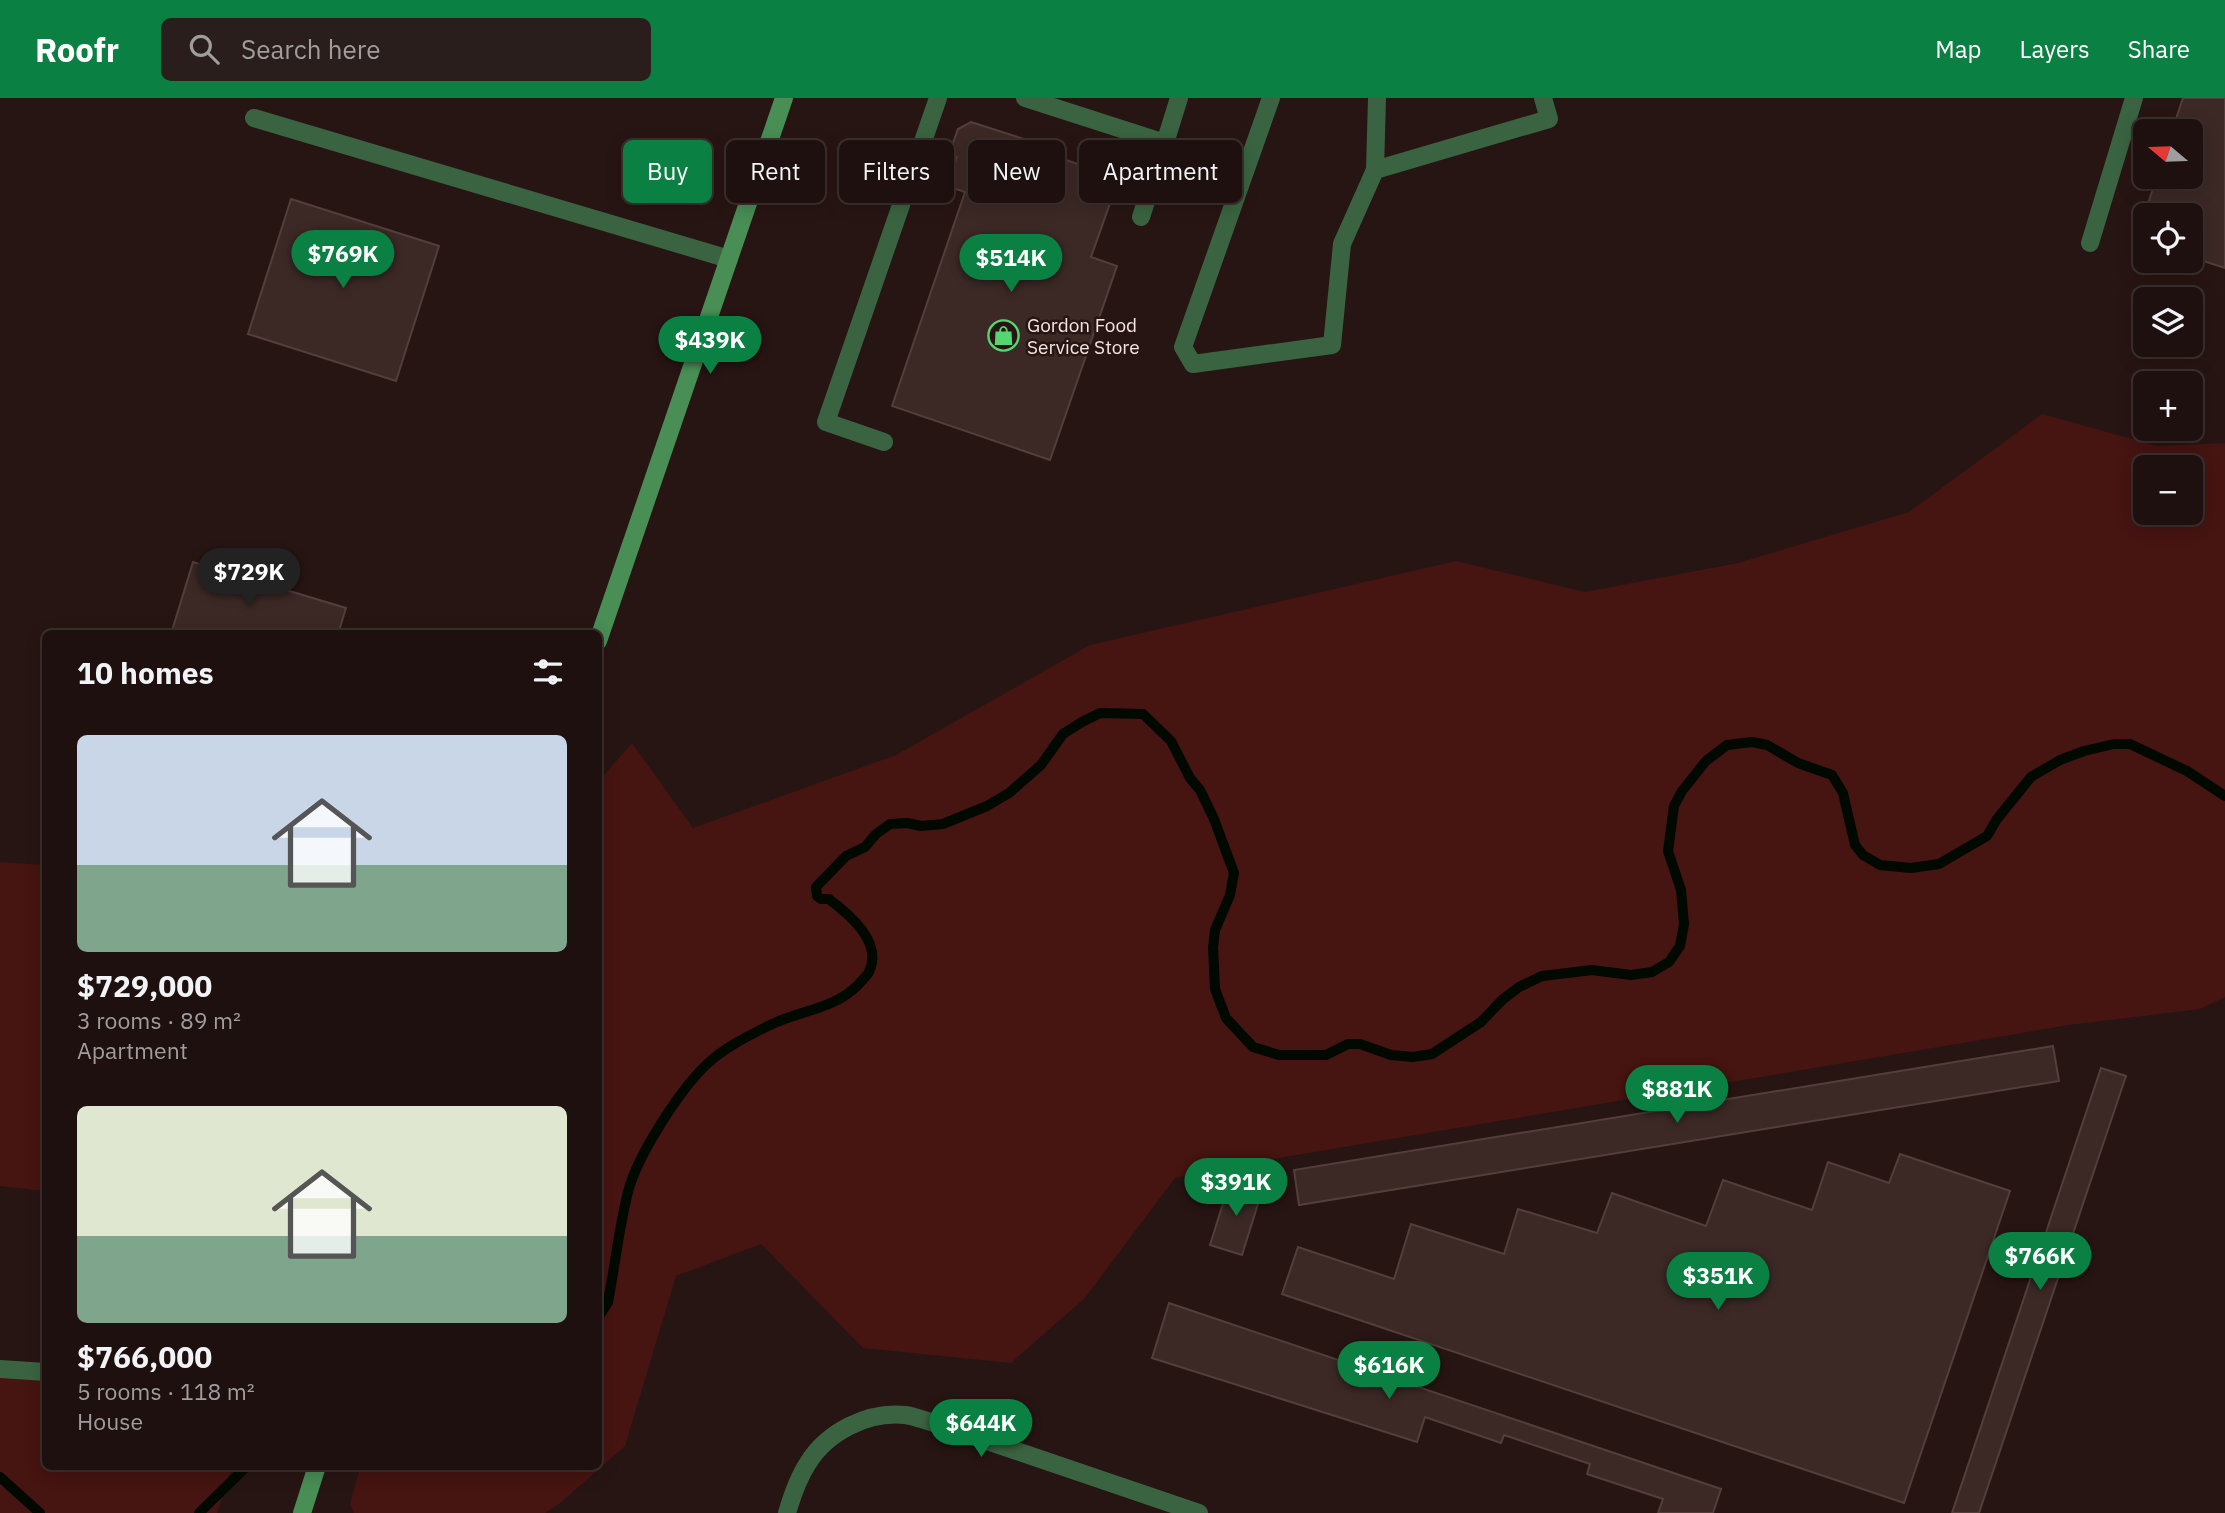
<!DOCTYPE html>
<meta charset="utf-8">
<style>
:root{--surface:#1d100e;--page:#2a1e1c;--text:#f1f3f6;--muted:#a09d9e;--line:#3b302e;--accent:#0b8043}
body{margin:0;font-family:"IBM Plex Sans",sans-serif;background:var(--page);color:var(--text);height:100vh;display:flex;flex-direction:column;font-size:26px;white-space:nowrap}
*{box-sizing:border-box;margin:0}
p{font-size:23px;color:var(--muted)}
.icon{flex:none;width:38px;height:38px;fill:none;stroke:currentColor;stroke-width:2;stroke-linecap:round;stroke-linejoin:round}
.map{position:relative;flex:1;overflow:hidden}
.details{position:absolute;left:42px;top:532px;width:560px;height:840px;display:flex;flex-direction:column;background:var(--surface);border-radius:10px;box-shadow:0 4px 18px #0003,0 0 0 2px var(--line)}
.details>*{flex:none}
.banner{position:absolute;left:623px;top:42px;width:665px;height:63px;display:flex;gap:14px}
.needle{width:46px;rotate:289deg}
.controls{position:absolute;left:2133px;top:21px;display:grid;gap:14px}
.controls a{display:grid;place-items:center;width:70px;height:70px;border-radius:10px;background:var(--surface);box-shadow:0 4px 18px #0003,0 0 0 2px var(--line);font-size:35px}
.price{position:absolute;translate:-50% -60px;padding:0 16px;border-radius:24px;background:var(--accent);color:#fff;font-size:23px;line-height:46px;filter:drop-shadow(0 2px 4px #0008)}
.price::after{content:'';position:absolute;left:50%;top:42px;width:21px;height:16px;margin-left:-10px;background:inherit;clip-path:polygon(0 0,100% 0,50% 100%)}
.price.on{background:#222;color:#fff}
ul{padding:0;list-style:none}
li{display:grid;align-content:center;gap:14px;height:371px;padding:0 35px}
li span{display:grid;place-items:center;height:217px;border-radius:10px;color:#555}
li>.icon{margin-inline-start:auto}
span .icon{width:126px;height:126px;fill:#fffc;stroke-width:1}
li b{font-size:30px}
h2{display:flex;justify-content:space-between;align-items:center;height:84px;padding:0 35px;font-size:30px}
.chip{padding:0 24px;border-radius:10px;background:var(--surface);box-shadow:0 4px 18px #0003,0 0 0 2px var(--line);font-size:24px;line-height:63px}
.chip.on{background:var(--accent);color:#fff}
header{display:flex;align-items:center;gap:42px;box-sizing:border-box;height:98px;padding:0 35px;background:var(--accent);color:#fff}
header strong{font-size:33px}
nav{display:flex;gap:38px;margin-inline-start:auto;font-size:24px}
.search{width:490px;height:63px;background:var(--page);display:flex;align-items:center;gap:18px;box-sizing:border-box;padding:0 24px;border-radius:10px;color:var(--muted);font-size:26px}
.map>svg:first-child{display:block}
</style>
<header>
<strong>Roofr</strong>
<div class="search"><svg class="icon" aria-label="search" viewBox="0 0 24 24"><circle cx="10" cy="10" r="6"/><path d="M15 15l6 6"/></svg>Search here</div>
<nav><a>Map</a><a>Layers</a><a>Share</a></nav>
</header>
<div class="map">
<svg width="2225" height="1415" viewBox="0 0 2225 1415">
<rect width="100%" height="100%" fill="#271513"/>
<!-- green -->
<path fill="#461411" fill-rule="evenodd" d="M2042 316 2157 348 2225 345V899L2200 911 2069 927 1273 1061 1175 1080 1084 1201 1011 1265 863 1250 761 1146 676 1178 625 1348 559 1406 545 1415H354L350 1406 360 1369 598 1368V684L632 645 693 730 896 657 1090 547 1456 463 1585 494 1738 465 1909 414ZM2146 369H2191V415H2146Z
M0 764 45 767V1093L0 1088Z
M0 1277 45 1281 46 1368 232 1369 217 1415H0Z"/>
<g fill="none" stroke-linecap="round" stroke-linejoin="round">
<!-- stream -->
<path stroke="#000900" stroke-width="10" d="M598 1220 608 1204C615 1167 619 1130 628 1094 637 1058 679 993 706 967 722 951 748 938 768 928 799 912 834 912 859 886 862 882 867 878 869 874 883 844 850 817 829 801H821L817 798 816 789 846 758 865 749 876 736 890 726 907 725 921 728 943 726 987 708 1009 695 1041 667 1063 636 1082 624 1100 615 1143 616 1171 643 1190 680 1200 692 1214 721 1234 775 1230 797 1215 832 1213 849 1215 891 1226 920 1253 949 1279 957H1326L1348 946H1360L1391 957 1413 959 1432 956 1481 924 1502 902 1519 889 1542 878 1592 872 1631 877 1652 874 1669 864 1680 848 1684 826 1681 792 1668 753 1674 708 1682 693 1706 663 1727 647 1752 644 1767 647 1798 665 1832 677 1843 695 1855 747 1863 757 1880 767 1911 770 1939 766 1987 738 1997 721 2031 679 2060 662 2084 653 2114 646H2130L2187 673 2225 698
M0 1379 40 1415
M199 1415 247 1368"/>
</g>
<!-- building -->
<path fill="#3c2926" stroke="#533e3b" stroke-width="2" d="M2183 0H2225V170L2191 159V117H2146V144L2136 141 2157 79H2191V33H2172Z
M971 24 1024 41 1022 47 1119 80 1091 159 1117 168 1050 362 892 308 965 94 947 88 957 59 949 56 958 31Z
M291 101 439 148 396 283 248 236Z
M193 464 346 510 338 536H171Z
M2053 948 2059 983 1299 1107 1294 1072Z
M2101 970 2126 978 1979 1415H1952Z
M1900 1056 2010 1093 1904 1405 1282 1196 1298 1149 1394 1181 1411 1126 1504 1156 1518 1111 1597 1135 1612 1095 1706 1128 1723 1082 1812 1112 1828 1064 1889 1085Z
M1230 1083 1262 1093 1242 1157 1210 1147Z
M1169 1205 1721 1391 1713 1415H1658L1663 1401 1587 1376 1590 1366 1504 1337 1501 1345 1425 1319 1417 1344 1152 1260Z"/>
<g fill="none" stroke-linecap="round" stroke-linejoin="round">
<!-- service -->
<path stroke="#3a6441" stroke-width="18" d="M1025 0 1165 45 1179 0
M1271 0 1183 249 1193 266 1332 247 1342 146 1375 72 1377 0
M254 20 729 161
M1375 72 1549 21 1543 0
M1141 119 1165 45
M2090 145 2134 0
M884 344 826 324 938 0
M0 1271 46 1274"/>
<!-- minor -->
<path stroke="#3a6441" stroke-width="18" d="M787 1415C792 1398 798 1380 808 1365 827 1334 868 1313 905 1317 914 1318 923 1322 931 1324L1199 1415"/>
<!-- secondary -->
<path stroke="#488e55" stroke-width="18" d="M598 543 784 0
M302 1415 317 1368"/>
</g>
<!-- icons -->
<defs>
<symbol id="shop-ring" viewBox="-11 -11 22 22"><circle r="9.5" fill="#271513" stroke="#54d672" stroke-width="1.5"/><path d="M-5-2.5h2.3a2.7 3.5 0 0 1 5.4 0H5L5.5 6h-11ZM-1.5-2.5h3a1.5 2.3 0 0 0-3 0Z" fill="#54d672"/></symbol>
</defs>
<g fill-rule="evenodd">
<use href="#shop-ring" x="986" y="220" width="35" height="35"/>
</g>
<g text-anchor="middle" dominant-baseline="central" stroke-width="5" stroke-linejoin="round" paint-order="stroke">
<!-- poi labels -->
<g font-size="19" fill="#f2e5e3" stroke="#271513" text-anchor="start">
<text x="1027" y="227">Gordon Food<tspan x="1027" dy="22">Service Store</tspan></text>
</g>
</g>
</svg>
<div class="controls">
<a><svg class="needle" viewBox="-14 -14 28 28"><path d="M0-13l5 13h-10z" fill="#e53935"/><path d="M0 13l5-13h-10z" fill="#a09d9e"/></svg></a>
<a><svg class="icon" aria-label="locate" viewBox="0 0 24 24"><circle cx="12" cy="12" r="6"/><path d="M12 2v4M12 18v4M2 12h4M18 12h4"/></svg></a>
<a><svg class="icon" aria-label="layers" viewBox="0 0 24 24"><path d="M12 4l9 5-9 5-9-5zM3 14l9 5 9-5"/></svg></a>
<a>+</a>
<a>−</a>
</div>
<b class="price" style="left:343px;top:192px">$769K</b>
<b class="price" style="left:1011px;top:196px">$514K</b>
<b class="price" style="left:710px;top:278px">$439K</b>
<b class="price on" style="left:249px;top:510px">$729K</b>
<b class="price" style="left:1677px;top:1027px">$881K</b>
<b class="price" style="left:1236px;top:1120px">$391K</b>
<b class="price" style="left:2040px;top:1194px">$766K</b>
<b class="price" style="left:1718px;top:1214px">$351K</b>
<b class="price" style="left:1389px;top:1303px">$616K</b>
<b class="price" style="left:981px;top:1361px">$644K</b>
<div class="banner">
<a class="chip on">Buy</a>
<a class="chip">Rent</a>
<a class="chip">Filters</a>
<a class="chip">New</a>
<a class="chip">Apartment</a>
</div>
<section class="details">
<h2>10 homes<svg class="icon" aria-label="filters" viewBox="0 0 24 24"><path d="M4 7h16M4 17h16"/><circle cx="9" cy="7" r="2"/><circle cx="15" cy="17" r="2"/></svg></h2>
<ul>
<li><span style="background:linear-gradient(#c9d6e8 60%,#7fa58c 0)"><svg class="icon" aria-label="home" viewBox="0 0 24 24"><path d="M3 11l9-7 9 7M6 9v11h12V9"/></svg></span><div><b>$729,000</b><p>3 rooms · 89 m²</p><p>Apartment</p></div></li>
<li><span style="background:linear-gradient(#dfe7d0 60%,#7fa58c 0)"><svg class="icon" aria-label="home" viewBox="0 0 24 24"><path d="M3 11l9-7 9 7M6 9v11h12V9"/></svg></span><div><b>$766,000</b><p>5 rooms · 118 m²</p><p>House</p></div></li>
</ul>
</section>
</div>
